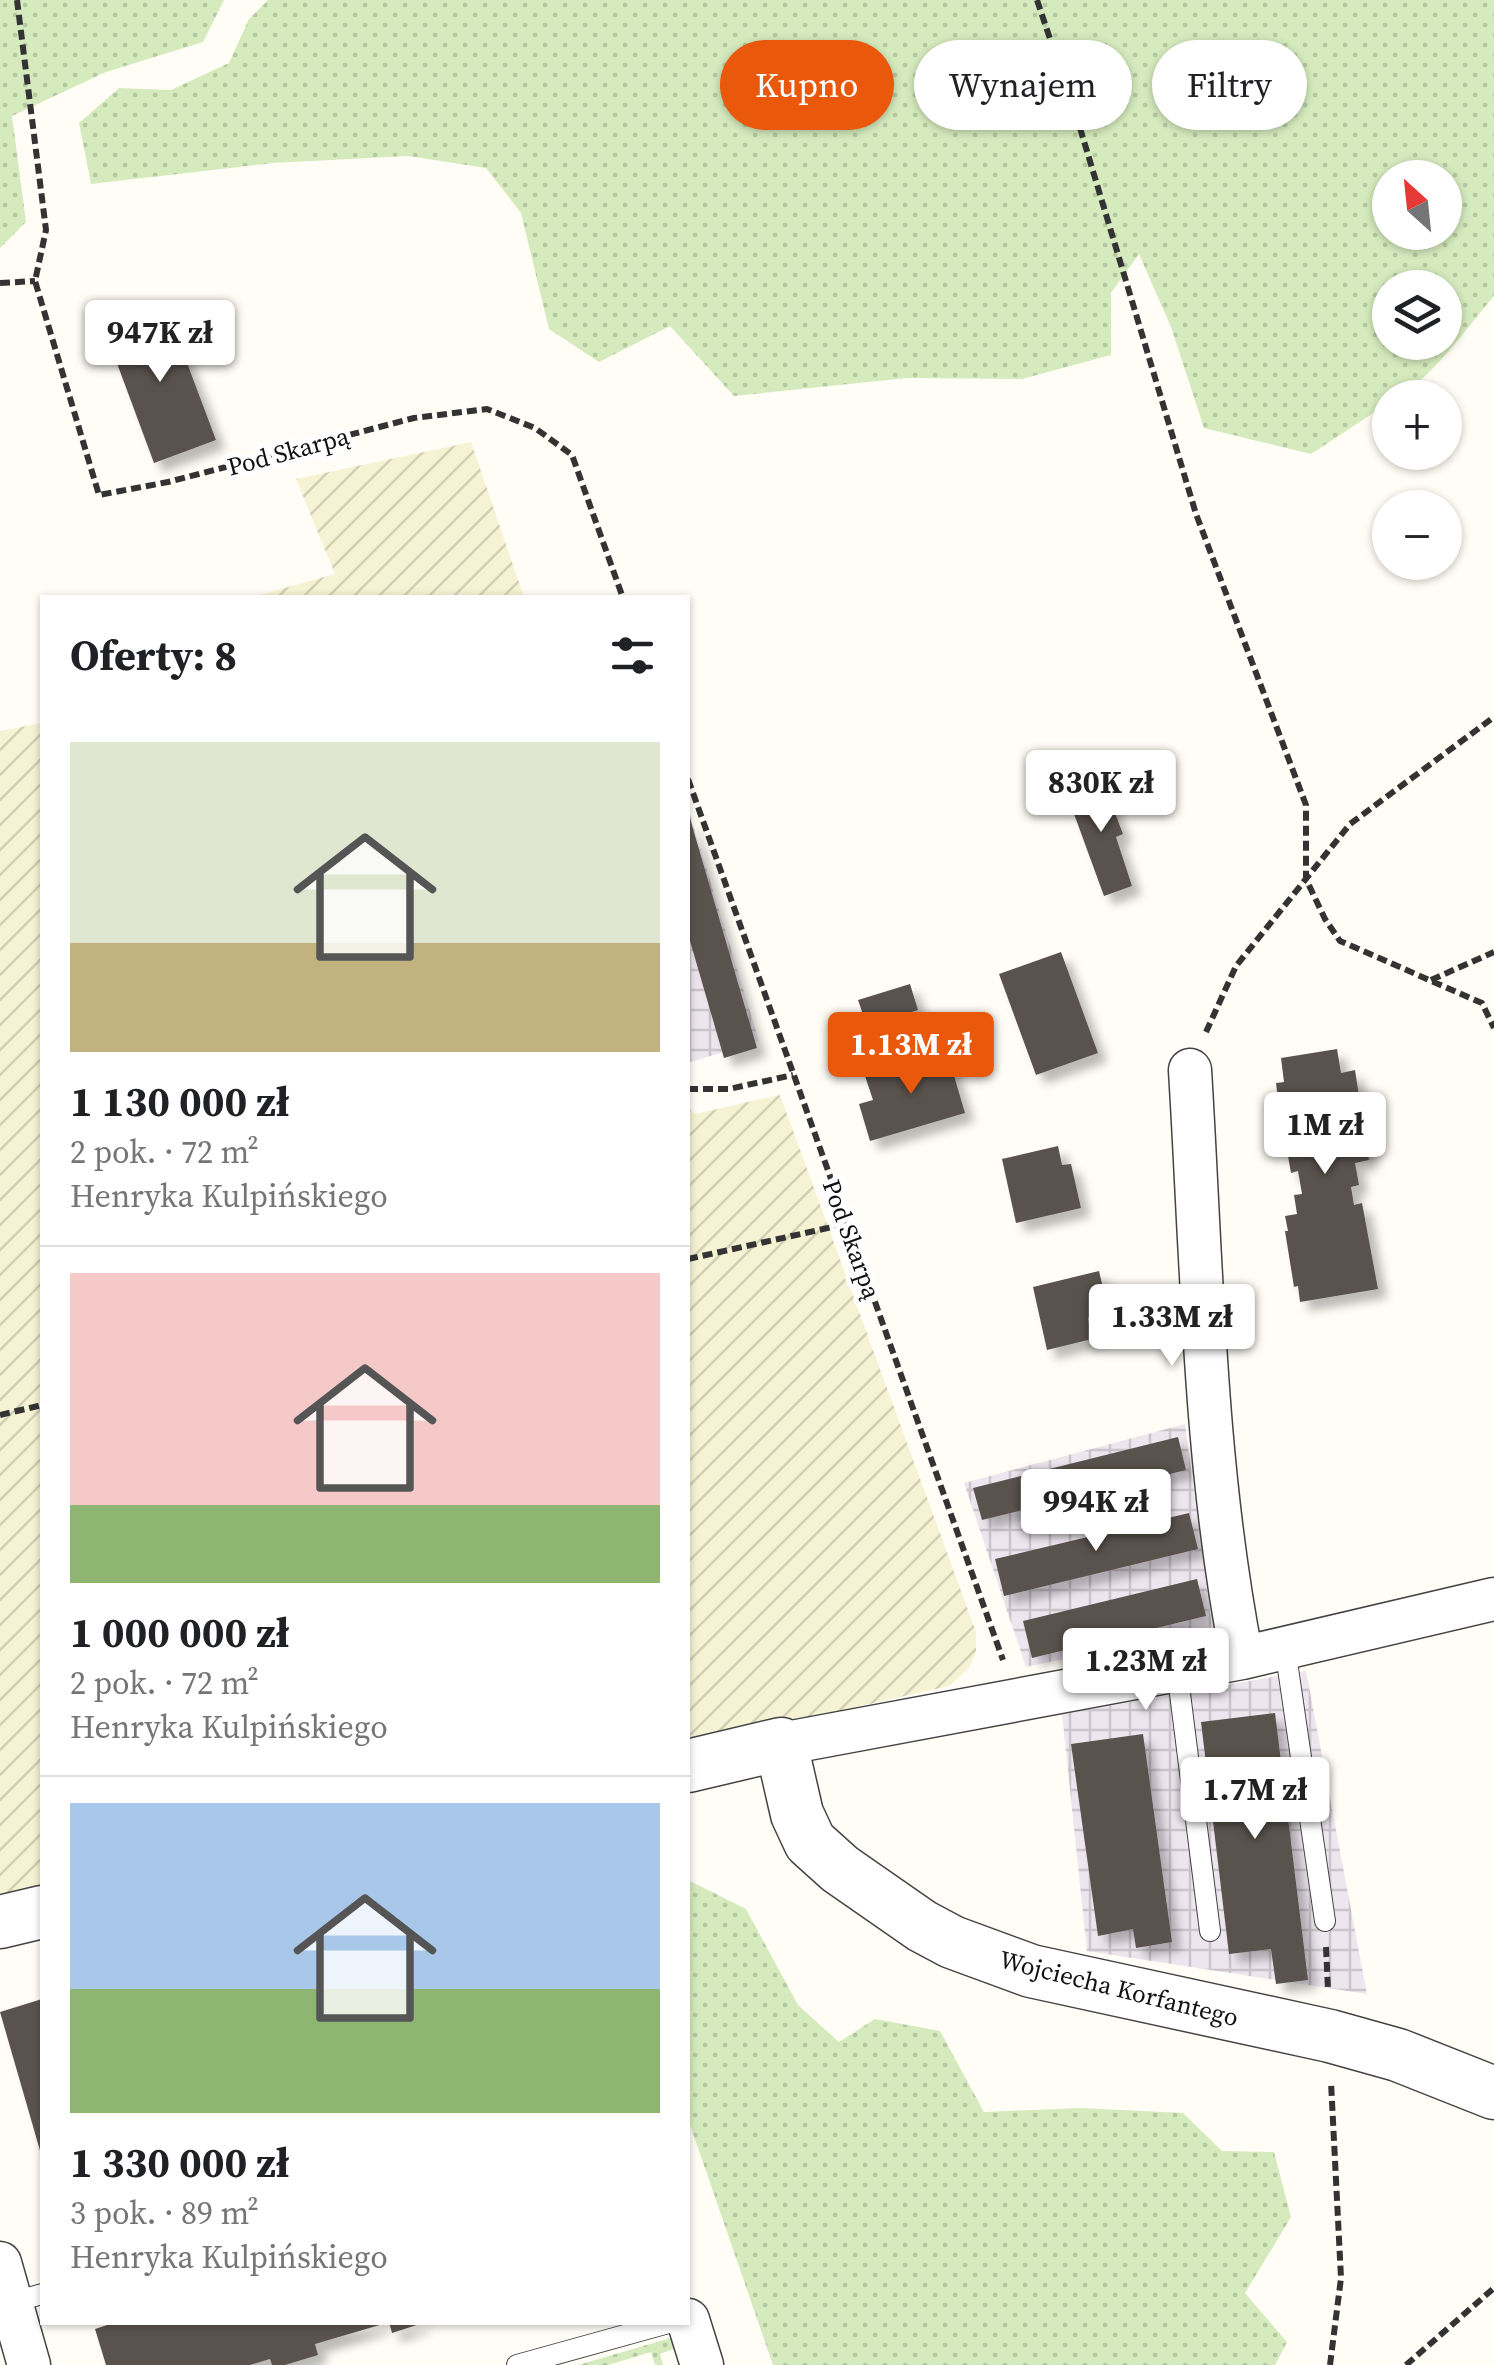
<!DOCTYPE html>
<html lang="pl">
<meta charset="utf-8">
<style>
:root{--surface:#fff;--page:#f6f6f6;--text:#202124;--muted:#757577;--line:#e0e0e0;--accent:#ea580c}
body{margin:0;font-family:"Source Serif 4",serif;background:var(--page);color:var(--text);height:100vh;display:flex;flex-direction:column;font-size:38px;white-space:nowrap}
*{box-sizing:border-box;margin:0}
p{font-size:32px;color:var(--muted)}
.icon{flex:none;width:55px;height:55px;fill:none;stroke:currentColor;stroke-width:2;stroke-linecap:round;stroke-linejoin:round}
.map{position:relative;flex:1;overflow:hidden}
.drawer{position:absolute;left:40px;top:595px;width:650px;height:1730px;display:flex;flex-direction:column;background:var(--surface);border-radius:0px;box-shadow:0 2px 8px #0004}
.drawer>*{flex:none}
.guide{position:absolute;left:720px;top:40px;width:622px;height:90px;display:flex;gap:20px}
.needle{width:65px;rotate:333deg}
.controls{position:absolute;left:1372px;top:160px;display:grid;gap:20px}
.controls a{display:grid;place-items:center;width:90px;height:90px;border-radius:50%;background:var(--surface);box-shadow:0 2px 8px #0004;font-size:50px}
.price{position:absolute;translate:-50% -85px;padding:0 22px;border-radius:10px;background:#fff;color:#222;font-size:32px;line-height:65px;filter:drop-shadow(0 2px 5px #0008)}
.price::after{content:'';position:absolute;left:50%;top:60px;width:30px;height:22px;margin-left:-15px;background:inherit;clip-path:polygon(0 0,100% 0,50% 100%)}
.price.on{background:var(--accent);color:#fff}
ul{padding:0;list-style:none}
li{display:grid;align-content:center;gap:20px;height:530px;padding:0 30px}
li+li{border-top:2px solid var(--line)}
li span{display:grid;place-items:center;height:310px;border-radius:0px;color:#555}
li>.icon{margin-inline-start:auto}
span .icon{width:180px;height:180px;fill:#fffc;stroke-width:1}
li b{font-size:42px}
h2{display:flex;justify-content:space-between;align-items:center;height:120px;padding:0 30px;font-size:42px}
.tag{padding:0 35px;border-radius:45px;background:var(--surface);box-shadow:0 2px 8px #0004;font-size:35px;line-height:90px}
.tag.on{background:var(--accent);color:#fff}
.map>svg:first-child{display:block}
</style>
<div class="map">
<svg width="1494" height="2365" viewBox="0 0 1494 2365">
<defs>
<pattern id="industrial-grid" width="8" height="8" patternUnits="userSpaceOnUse" patternTransform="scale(2.5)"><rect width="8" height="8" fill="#eee6ef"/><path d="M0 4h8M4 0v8" fill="none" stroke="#cbc4cc"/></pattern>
<pattern id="farmland-furrows" width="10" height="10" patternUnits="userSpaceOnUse" patternTransform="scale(2.5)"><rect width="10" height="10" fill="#f6f3d4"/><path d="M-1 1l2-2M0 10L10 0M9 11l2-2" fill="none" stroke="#d2cfb5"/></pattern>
<pattern id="grass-dots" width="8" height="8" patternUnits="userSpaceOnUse" patternTransform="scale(2.5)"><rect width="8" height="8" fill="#d5ebbd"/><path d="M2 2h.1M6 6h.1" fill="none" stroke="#b6c8a1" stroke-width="1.8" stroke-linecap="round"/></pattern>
<filter id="shadow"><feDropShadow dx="9" dy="9" stdDeviation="5" flood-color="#0004"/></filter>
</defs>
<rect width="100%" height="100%" fill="#fffdf5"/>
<!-- industrial -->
<path fill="url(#industrial-grid)" d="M688 808 759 1041 688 1063Z
M1185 1424 1212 1627 1026 1667 964 1483Z
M1306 1671 1367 1994 1087 1951 1062 1714Z"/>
<!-- farmland -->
<path fill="url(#farmland-furrows)" d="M471 442 524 597H252L335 574 296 479Z
M42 723V1891L0 1900V731Z
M780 1095 976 1632V1652L969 1668 949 1686 688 1745V1107L695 1114Z"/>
<!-- grass -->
<path fill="url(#grass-dots)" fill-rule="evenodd" d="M0 0H224L203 42 106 72 12 116 26 222 0 248Z
M268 0H1494V296C1472 321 1422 393 1390 398V402L1311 454 1204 428 1171 327 1139 254 1111 293V355L1022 379 907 378 734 396 670 326 599 362 549 329 521 213 486 168 408 156 273 163 91 184 79 123 119 88 171 90 229 63 249 19ZM1390 178H1445V232H1390ZM1390 288H1445V342H1390Z
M688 1880 746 1909 798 2005 839 2042 875 2019 940 2031 984 2112 1080 2108 1183 2113 1222 2151 1274 2152 1291 2217 1245 2293 1287 2342 1275 2365H773L688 2119Z
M674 2337 679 2347 660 2354 663 2365H655L651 2352 608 2365H578Z"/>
<!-- building -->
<path fill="#5a524d" filter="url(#shadow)" d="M166 307 216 440 154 463 105 331Z
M1102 779 1123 834 1116 837 1132 886 1104 896 1066 792Z
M689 815 757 1048 724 1058 688 934Z
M1061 952 1098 1053 1036 1075 999 974Z
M910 984 918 1010 867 1026 858 1000Z
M1337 1049 1341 1073 1355 1070 1369 1160 1355 1163 1359 1185 1351 1187 1354 1205 1362 1203 1378 1289 1300 1302 1298 1286 1294 1287 1285 1231H1288L1285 1216 1297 1214 1294 1195 1302 1194 1298 1171 1291 1173 1288 1156 1285 1157 1275 1100 1278 1099 1276 1083 1284 1082 1281 1058Z
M947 1052 965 1113 870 1141 859 1104 873 1100 865 1076Z
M1058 1146 1062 1165 1071 1164 1081 1208 1016 1223 1002 1159Z
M1099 1271 1109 1313 1088 1318 1092 1339 1047 1350 1033 1287Z
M1178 1437 1186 1470 982 1520 973 1488Z
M1189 1513 1198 1549 1004 1596 995 1559Z
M1197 1579 1206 1616 1032 1658 1023 1621Z
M1275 1713 1308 1980 1276 1984 1271 1949 1229 1954 1201 1722Z
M1143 1734 1172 1942 1136 1948 1133 1929 1098 1936 1071 1744Z
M42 1999V2153L41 2154 0 2012Z
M116 2322H383V2324L315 2344 318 2355 285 2365H272L270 2359 250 2365H106L95 2329Z
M389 2322H423V2323L392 2333Z"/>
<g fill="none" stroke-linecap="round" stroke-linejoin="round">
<defs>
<path id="service" d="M1285 1648 1325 1921
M1177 1670 1210 1931
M11 2303 42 2294
M517 2365 672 2322"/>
<path id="minor" d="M1190 1070C1202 1265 1204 1465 1242 1658
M781 1744 1242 1658 1494 1599
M0 2263 29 2365
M688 2320 702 2365"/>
<path id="tertiary" d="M688 1766 781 1744 797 1814 810 1842 840 1869 922 1926 952 1942 1031 1971 1330 2036 1398 2055 1494 2093
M0 1922 42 1912"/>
</defs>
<!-- service casing -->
<use href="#service" stroke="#444" stroke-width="22"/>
<!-- minor casing -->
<use href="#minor" stroke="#444" stroke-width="45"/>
<!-- tertiary casing -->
<use href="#tertiary" stroke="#444" stroke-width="55"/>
<!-- path -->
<path stroke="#333" stroke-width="6" stroke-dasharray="10 5" stroke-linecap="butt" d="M17 0 46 230 35 281 99 495 168 482 414 418 487 409 535 428 572 455 623 598
M1037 0 1080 128 1196 514 1306 805V879L1325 919 1340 941 1482 1003 1494 1028
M0 283 35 281
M688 779 1003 1660
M1431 980 1494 952
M1206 1032 1236 966 1350 824 1494 717
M688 1089H729L793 1075
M688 1259 846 1224
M0 1415 42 1405
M1326 1947 1328 1990
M1330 2365 1341 2278 1331 2082
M1406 2365 1494 2288"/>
<!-- service -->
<use href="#service" stroke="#fff" stroke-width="20"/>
<!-- minor -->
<use href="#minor" stroke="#fff" stroke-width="42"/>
<!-- tertiary -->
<use href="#tertiary" stroke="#fff" stroke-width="52"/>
</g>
<g text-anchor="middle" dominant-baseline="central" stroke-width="10" stroke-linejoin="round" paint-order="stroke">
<!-- street labels -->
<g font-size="25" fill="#111" stroke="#fff">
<text transform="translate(288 451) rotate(-15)">Pod Skarpą</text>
<text transform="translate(852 1239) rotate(70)">Pod Skarpą</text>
<text transform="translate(1119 1988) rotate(14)">Wojciecha Korfantego</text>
</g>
</g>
</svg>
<div class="controls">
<a><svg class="needle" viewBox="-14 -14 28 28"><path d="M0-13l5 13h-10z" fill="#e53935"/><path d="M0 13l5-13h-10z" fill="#757577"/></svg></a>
<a><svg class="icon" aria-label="layers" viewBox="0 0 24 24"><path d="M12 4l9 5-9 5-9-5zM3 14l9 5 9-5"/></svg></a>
<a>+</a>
<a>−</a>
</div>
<b class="price" style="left:160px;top:385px">947K zł</b>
<b class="price" style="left:1101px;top:835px">830K zł</b>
<b class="price on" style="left:911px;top:1097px">1.13M zł</b>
<b class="price" style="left:1325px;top:1177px">1M zł</b>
<b class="price" style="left:1172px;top:1369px">1.33M zł</b>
<b class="price" style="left:1096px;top:1554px">994K zł</b>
<b class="price" style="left:1146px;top:1713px">1.23M zł</b>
<b class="price" style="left:1255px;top:1842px">1.7M zł</b>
<div class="guide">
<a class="tag on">Kupno</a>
<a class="tag">Wynajem</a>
<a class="tag">Filtry</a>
</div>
<section class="drawer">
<h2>Oferty: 8<svg class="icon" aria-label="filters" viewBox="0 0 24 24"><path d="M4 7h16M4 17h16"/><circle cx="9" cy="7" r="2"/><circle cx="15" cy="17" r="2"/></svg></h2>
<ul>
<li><span style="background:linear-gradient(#dfe7d0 65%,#c2b280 0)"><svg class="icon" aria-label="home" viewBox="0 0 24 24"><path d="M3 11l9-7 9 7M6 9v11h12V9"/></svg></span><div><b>1 130 000 zł</b><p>2 pok. · 72 m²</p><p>Henryka Kulpińskiego</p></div></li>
<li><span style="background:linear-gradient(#f6c9c9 75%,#8fb573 0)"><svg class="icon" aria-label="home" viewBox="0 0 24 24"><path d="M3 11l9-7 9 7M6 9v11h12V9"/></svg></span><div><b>1 000 000 zł</b><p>2 pok. · 72 m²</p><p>Henryka Kulpińskiego</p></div></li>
<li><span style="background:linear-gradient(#a9c7e8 60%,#8fb573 0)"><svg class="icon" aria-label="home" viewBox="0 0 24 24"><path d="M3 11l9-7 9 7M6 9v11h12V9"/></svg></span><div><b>1 330 000 zł</b><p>3 pok. · 89 m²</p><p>Henryka Kulpińskiego</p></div></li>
</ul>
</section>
</div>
